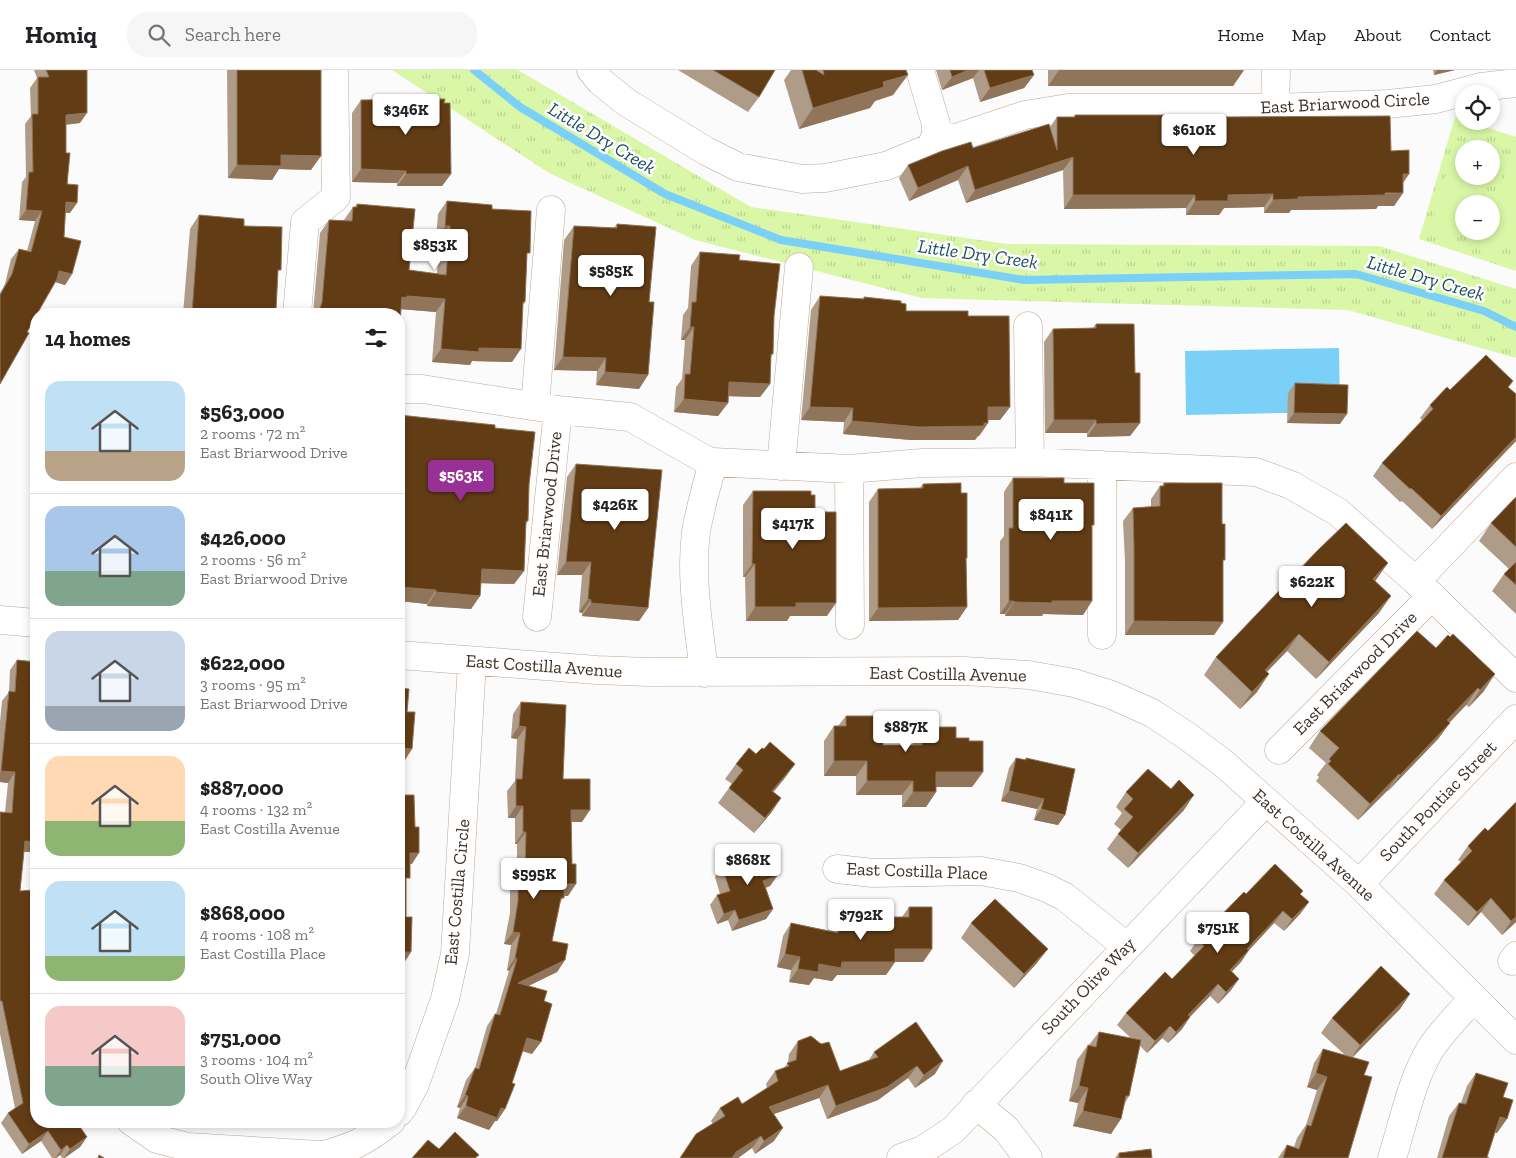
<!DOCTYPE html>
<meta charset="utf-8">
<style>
:root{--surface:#fff;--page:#f6f6f6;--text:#202124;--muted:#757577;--line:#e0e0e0;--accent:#983195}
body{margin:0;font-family:"Zilla Slab",serif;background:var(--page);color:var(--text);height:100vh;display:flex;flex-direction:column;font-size:19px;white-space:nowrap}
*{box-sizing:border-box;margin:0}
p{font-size:16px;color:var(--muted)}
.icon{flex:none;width:28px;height:28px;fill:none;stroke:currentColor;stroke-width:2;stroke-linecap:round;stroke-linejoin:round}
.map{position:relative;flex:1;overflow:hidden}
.side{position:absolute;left:30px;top:238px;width:375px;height:820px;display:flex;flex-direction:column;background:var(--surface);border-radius:20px;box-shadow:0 2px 8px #0003}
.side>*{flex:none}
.controls{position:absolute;left:1455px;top:15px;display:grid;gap:10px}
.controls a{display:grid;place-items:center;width:45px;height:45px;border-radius:50%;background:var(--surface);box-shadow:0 2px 8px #0003;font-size:25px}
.price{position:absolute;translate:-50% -42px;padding:0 11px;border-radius:5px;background:#fff;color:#222;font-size:16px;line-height:32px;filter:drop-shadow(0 1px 2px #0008)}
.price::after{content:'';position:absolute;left:50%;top:30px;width:15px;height:11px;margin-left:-8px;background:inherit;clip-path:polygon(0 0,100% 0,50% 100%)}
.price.current{background:var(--accent);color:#fff}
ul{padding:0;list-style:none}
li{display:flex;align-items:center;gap:15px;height:125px;padding:0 15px}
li+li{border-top:1px solid var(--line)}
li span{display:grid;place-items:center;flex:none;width:140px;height:100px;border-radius:15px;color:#555}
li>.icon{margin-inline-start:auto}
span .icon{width:60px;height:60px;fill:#fffc;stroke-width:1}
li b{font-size:21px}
h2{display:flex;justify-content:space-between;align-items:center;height:60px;padding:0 15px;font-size:21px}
header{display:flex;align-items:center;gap:30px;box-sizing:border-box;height:70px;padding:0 25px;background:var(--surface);border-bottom:1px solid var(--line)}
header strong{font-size:24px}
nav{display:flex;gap:28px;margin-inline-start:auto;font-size:18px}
.search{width:350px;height:45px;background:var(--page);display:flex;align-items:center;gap:12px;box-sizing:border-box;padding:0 18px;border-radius:20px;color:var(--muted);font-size:19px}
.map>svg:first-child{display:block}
</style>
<header>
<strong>Homiq</strong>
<div class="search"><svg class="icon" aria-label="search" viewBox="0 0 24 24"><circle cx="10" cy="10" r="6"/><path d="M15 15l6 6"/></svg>Search here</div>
<nav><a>Home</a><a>Map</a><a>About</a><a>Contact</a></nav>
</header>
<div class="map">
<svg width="1516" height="1088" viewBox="0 0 1516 1088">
<defs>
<pattern id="park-tufts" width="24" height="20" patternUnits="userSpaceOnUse" patternTransform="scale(1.25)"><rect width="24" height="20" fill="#d9f7a7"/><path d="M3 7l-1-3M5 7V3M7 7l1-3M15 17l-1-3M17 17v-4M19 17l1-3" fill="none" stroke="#bbd490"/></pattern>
</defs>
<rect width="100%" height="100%" fill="#fbfbfb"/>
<!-- park -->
<path fill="url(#park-tufts)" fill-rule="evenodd" d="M392 0H518L751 137 1007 174 1379 176 1516 219V288L1348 240 922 228 695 170 549 103Z
M1455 47 1516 67V201L1419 169ZM1464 79H1491V106H1464ZM1464 134H1491V161H1464Z"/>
<!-- pitch -->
<path fill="#d9f7a7" d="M1456 73 1477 79H1464V106H1488L1479 134H1464V161H1471L1469 167 1431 155Z
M1510 88 1516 90V181L1484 171 1487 161H1491V149Z"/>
<!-- water -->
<path fill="#7bd0f8" d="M1339 278 1340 342 1186 345 1185 281Z"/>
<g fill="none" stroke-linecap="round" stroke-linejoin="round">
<!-- stream -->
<path stroke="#7bd0f8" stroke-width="8" d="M474 0 520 37 665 124 781 170 1024 210 1356 204 1484 241 1516 257"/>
<defs>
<path id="minor" d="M591 0 600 11 626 32 706 81 738 97 802 109 825 108 886 96 930 78 936 65V54L920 0
M1275 38 1276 0
M936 65 953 69 1025 45 1068 38H1275L1388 34 1436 29 1481 17 1516 13
M297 244 305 152 336 127 334 0
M1028 256 1030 392
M399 319H422L558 340 630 347 706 390 713 392 849 399 922 393 1030 392 1256 402 1291 415 1338 442 1416 511 1516 608
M535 336 551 140
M1102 395V565
M781 396 799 197
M849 399 850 555
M1416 511 1516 407
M537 547 558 340
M0 550 36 553
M399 585 597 600 648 602 964 601 1029 605 1074 613 1112 625 1152 643 1187 666 1223 693 1359 814 1516 970
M704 603C699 556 690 509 696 462 700 438 707 415 713 392
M1279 680 1432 526
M837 799 873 803 981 801 1019 808 1047 818 1065 827 1126 876
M1359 814 1516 649
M1512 891 1516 886
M976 1034 1006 1059 1028 1088
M399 1042 404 1035 415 1014 445 929 455 884 472 592
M131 1051 157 1069 188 1077 320 1085 319 1086C352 1078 364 1072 391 1051
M901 1088 923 1080 953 1060 1266 731
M1392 1088C1403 1054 1412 1008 1431 978 1443 960 1459 944 1474 928"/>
</defs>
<!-- minor casing -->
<use href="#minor" stroke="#c3a68d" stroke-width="29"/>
<!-- minor -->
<use href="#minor" stroke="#fff" stroke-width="28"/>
</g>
<!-- wall -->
<path fill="#ae9c88" d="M34 0H87L80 53 66 55V83L70 143H65L64 167 72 204 65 215 55 212 36 244 0 314V223L5 214 11 189 19 179 27 181 35 151 19 150 22 112 26 107 25 54 31 46 30 18 37 8Z
M227 0H321L311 100 279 99 272 110 228 108Z
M678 0H775L759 27 748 42Z
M791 0H906L893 25 875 31 870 38 799 59 784 10Z
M936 0H1032L1034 5 1024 18 980 32 973 8 942 20Z
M1048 0H1244L1233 16H1048Z
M1433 0H1455L1434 5Z
M361 30 444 33 451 104 442 116H397V113L352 112V43Z
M1075 45 1216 47 1391 81 1409 104 1403 113V123L1394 136H1378L1376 139 1291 140 1289 143H1264V137L1224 138 1219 145H1186V138L1064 139 1063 100 966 133 958 110 909 131 899 108 908 95 1050 57 1057 47H1074Z
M447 131 492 139 527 187 525 232 523 235 512 292 472 291 470 295 432 292 436 242 401 239 399 244H313L320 163 329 150H344L353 137H355L357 134 409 200 437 204 440 169H436L438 144Z
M199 145 244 156 278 204 276 240 274 244H183L190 159Z
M617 154 649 232 648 305 639 319 596 315 597 301 554 300 564 170 574 156 614 158Z
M700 182 739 190 774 246 773 284 771 287 770 314 760 327 728 326V333L718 346 674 342 676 317 682 309 685 270H681L683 245 688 238 691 196Z
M820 226 863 229 864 227 901 233 906 241 968 246 1010 337 1000 350H988V353L979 366H978L975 370H911L843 364 844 352 801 350 811 240Z
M1096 254 1135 303 1140 353 1130 366 1087 367V363H1045L1044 272 1053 259 1093 258Z
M1513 311 1508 317 1516 371 1432 459 1402 431 1400 432 1373 406 1382 393 1422 350 1420 348 1430 335 1450 320Z
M1295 313 1340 354 1287 353 1288 323Z
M399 345 495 358 529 415 528 451 526 454 524 501 514 514 481 513 480 526 471 539 427 536V534L399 531Z
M576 394 648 538 639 551 582 546V543L579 542 582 505H557L567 407Z
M1013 408 1064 413 1092 457V531L1083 545 1043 544 1042 546H1005V544H1000V471L1004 466V422Z
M1164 413 1223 493V552L1214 565H1125V491L1123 451 1133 438 1151 437V429L1160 416H1162Z
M923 414 961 423 966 490 967 537 958 550 869 551V432L878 419 920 418Z
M753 421 811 425 815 442 827 546H790L787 551H746L745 507H743V435Z
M1516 427V544L1492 521 1504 504 1509 499 1479 471 1491 453Z
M36 440V499L30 498 35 441Z
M1375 511 1379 543 1316 609 1287 581 1267 602 1257 622 1240 639 1204 605 1216 587Z
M1436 578 1484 621 1469 637 1466 635 1450 652 1438 669 1388 721H1387L1358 750 1316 711 1319 707 1317 705 1326 693 1309 678 1320 661Z
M17 590 36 772 30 782H24L20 821 36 1051 87 1067 80 1077 65 1088H62L60 1085 56 1088H52L41 1071 22 1084 1 1053 8 1043 15 1038 0 964V742H5L8 713 0 712V652L2 631 9 622 10 600Z
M521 632 563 709 582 752H571L568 826H564L559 834 552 871 565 890 557 902 528 916 544 931 532 984 522 981 512 1013 505 1039 497 1051H495L489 1060 457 1048 460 1038 457 1037 466 1010 475 998 487 956 495 944H496L509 901 507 900 511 875 504 874 510 843V814L517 805V774H515V748H508L507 721 515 711 517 669 511 668 513 644Z
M846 646 883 675H913V672L923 657 956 668 969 671 983 702 972 717H936V722L926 737H902V725H856V706H824V671L834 656H838Z
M756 684 795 694 784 709 773 722 781 728 771 743 754 763 718 733 732 714 725 709 736 694Z
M1016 688 1025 690 1026 688 1065 745 1058 755 1034 750 1037 739 1001 731 1009 698Z
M1126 722 1184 740 1128 798 1107 779 1121 760 1114 754 1122 743 1116 737Z
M1485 758 1516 852 1502 865 1481 842 1468 856 1434 824 1444 810 1461 792 1458 790 1468 776Z
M765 785 777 806 770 816 766 818 773 839 766 849 732 861 728 850 717 854 710 835 717 825 720 824 715 807 722 797Z
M1246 824 1301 825 1309 832 1300 844 1284 861 1274 853 1249 880 1241 892 1232 901 1239 909 1231 920 1218 934 1210 926 1190 947 1182 959 1168 973 1162 968 1147 983 1140 976 1129 1026 1125 1033 1111 1064 1073 1056 1078 1033 1069 1031 1077 990 1088 975H1089L1099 962 1131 968 1117 955 1126 943 1172 909 1195 886 1190 881 1198 869Z
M909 837 932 879 923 892H895L886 905H837L832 911 814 908 809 915 789 912 791 900 777 897 783 866 791 853 836 862 839 857 857 861 866 847H902Z
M971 853 1037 893 1014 918 961 868Z
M1410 924 1400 939 1352 987 1364 1005 1348 1088H1278L1287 1075 1294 1077 1297 1068 1306 1055 1317 1020 1307 1017 1314 993 1323 979 1345 985 1321 963 1332 948Z
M916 952 935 1004 915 1018 908 1008 878 1030 827 1049 819 1028 774 1044V1071L755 1084 752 1078 738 1088H680L713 1054 711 1051 720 1038 742 1034 767 1018 766 1014 775 1001 784 998 788 993 789 984 798 971 840 1001 869 990 874 982Z
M1476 1003 1503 1027 1497 1063 1495 1062 1487 1087 1489 1088H1437L1449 1046 1459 1033H1461L1467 1016Z
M1119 1083 1152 1088H1115Z"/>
<!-- shaded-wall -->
<path fill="#90755a" d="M968 0H979L973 8 942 20 952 7Z
M1059 0H1244L1233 16H1048Z
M1437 0H1455L1434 5Z
M908 5 893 25 875 31 870 38 799 59 813 38 883 12Z
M1034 5 1024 18 980 32 990 18Z
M87 43 80 53 59 55 66 45Z
M281 85 321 86 311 100 279 99 272 110 228 108 237 95Z
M1073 87 1063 100 966 133 975 120Z
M968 96 958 110 909 131 918 118Z
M361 99 406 101 397 113 352 112Z
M406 104H451L442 116H397Z
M1403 104H1409L1400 117Z
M1403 123 1394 136H1378L1376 139 1291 140 1289 143H1264L1273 130 1298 127Z
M1273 124 1264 137 1224 138 1219 145H1186L1195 131 1228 125Z
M1073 125H1195L1186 138 1064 139Z
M66 132 77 133 70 143 58 142Z
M26 140 42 141 35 151 19 150Z
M445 156H450L440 169H436Z
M59 201 72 204 65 215 52 211Z
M407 226 445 229 436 242 399 239 402 227Z
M250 239 276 240 274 244H247Z
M690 257H694L685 270H681Z
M479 278 521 279 512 292 472 291 470 295 432 292 441 279Z
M563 287 606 288 597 301 554 300Z
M605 302 648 305 639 319 596 315Z
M729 312 770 314 760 327 720 326Z
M684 329 728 333 718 346 674 342Z
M810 337 853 338 844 352 801 350Z
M988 337H1010L1000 350H979Z
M1294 343 1347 344 1340 354 1287 353Z
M1054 350H1096L1087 363H1045Z
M852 351 984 353H988L979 366H978L975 370H911L843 364Z
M1140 353 1130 366 1087 367 1096 354Z
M1516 367V371L1432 459 1441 446Z
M36 490V499L30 498Z
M566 492H591L582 505H557Z
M1388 493 1376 510 1361 526 1373 509Z
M752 494H755L745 507H743Z
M482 499 524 501 514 514 473 513Z
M399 517 436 520 427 534 399 531Z
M436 522 480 526 471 539 427 536Z
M1391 526 1379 543 1316 609 1329 592Z
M588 529 591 530 582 543 579 542Z
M1009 531H1014L1005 544H1000Z
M1052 531H1092L1083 545 1043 544 1042 546H1005L1014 532Z
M591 533 648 538 639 551 582 546Z
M796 533H836L827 546H790L787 551H746L755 537Z
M967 537 958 550 869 551 878 538Z
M1134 551 1223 552 1214 565H1125Z
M1299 564 1287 581 1252 617 1265 600Z
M1269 604 1257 622 1240 639 1252 622Z
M1495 604 1484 621 1469 637 1480 620Z
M1478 618 1466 635 1436 667 1447 650Z
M1450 653 1438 669 1388 721 1400 705Z
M519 656 526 657 517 669 511 668Z
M399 678 412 679 405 690H399Z
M834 691H867L856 706H824Z
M795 694 784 709 762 736 772 721Z
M1 701 15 702 8 713 0 712V703Z
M936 702H983L972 717H926Z
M1399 704 1387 721 1358 750 1370 734Z
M867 711H913L902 725H856Z
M1009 721 1044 729 1037 739 1001 731Z
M913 722H936L926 737H902Z
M1194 725 1184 740 1128 798 1138 783Z
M781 728 771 743 754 763 765 748Z
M516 736H523L515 748H508Z
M1041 739 1065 745 1058 755 1034 750Z
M571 740H590L582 752H563Z
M523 762H526L517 774H515Z
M25 771 36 773 30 782 18 781Z
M410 783H419L412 794H402Z
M777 806 770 816 756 821 763 811Z
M564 814H576L568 826H555Z
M1491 828 1481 842 1468 856 1477 842Z
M1309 832 1300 844 1284 861 1292 849Z
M773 839 766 849 732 861 739 850Z
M735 840 728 850 717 854 724 844Z
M1283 841 1274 853 1239 891 1247 879Z
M1516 847V852L1502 865 1511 851Z
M513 862 520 863 511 875 504 874Z
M895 879H932L923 892H886Z
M1048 879 1037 893 1014 918 1024 904Z
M1249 880 1241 892 1222 912 1230 900Z
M404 882H411L404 893H399Z
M785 884 800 887 791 900 777 897Z
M515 888 517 889 509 901 507 900Z
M565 890 557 902 510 925 518 913Z
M842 892H895L886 905H837L832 911 814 908 809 915 789 912 798 899 819 894Z
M1239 909 1231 920 1218 934 1226 922Z
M1218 914 1210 926 1180 957 1188 945Z
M1410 924 1400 939 1350 990 1360 975Z
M1190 947 1182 959 1168 973 1176 962Z
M1170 956 1162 968 1147 983 1155 971Z
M527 968 541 972 532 984 519 980Z
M943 991 935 1004 915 1018 924 1005Z
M917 996 908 1008 878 1030 827 1049 836 1036Z
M1316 1003 1327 1007 1317 1020 1307 1017Z
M828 1015 819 1028 760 1049 769 1037Z
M1079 1016 1088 1018 1078 1033 1069 1031Z
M465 1025 468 1026 460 1038 457 1037Z
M466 1036 501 1038 505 1039 497 1051H495L489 1060 457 1048Z
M1083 1041 1121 1049 1111 1064 1073 1056Z
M1500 1047 1507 1049 1497 1063 1491 1061Z
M783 1058 774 1071 755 1084 764 1071Z
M48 1061 41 1071 22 1084 29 1074Z
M761 1066 752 1078 738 1088H732L736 1082Z
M87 1067 80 1077 64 1088 70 1079Z
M67 1075 60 1085 56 1088H55L61 1080Z"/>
<!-- building -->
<path fill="#623c15" stroke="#90755a" d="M46 0H87V43L66 45V83H70L67 114 78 115 77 133 66 132 64 167 81 171 72 204 59 201 57 209 37 244H36V246L27 262 29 263 0 314V225L12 204 19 179 31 182 42 141 26 140 29 102H33L32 44H38V7H49Z
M237 0H321V86L281 85V96L237 95Z
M713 0H775L759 27Z
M802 0H816L824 5 823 0H906L908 5 883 12 884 17 813 38Z
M950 0H968L952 7Z
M984 0H1032L1034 5 990 18Z
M445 29 444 33H450L451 104H406V101L361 99V30Z
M1075 45H1166V46L1216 45V47L1390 46 1391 81 1409 80V104H1403V123H1385V125L1298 127V129L1273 130V124L1228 125V131H1195V125H1073V87L975 120 968 96 918 118 908 95 942 81 971 72 973 78 1049 54 1057 80V47H1075Z
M447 131 492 135V139L531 141 530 183H527L525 232H523L521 279 479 278V282L441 279 445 229 407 226V228L402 227 399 264V244H318L322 232 329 150 352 151 353 137H357V134L415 139 409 200 446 205 450 156H445Z
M199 145 244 149V156L282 157 281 200H278L276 240 250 239V244H192Z
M617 154 656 157 649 232H654L648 305 605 302 606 288 563 287 574 156 617 158Z
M700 182 740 185 739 190 780 194 774 246 773 284H771L770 314 729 312 728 333 684 329 685 304H690L694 257H690L692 232H696Z
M820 226 864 229V227L901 231V233L906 234V241H968V246H1009L1010 337H988V353H984V356L920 357 852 351 853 338 810 337Z
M1096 254H1134L1135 303H1140V353L1096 354V350H1054L1053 259 1096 258Z
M1486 285 1513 311 1508 317 1516 324V367L1441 446 1411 418 1410 419 1382 393 1433 339 1430 335 1447 317 1450 320Z
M1295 313 1348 315 1347 344 1294 343Z
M399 345 495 355V358L535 362 529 415 528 451H526L524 501 482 499 480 526 436 522V520L399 517Z
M576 394 662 400 648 538 591 533V530L588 529 591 492H566Z
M1013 408H1064V413H1094V455H1092V531H1052V533L1014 532V531H1009V458H1013Z
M961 413V423H967V488H966L967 537 878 538V419L923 418V414Z
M1164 413H1222V454H1225V490H1223V552L1134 551V478L1133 438 1160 436V416H1164Z
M753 421H811V425H815V442H836V533H796V537H755V494H752Z
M1516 427V477L1491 453Z
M1346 453 1388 493 1373 509 1391 526 1329 592 1299 564 1265 600 1269 604 1252 622 1216 587 1317 481Z
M1516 492V515L1504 504Z
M1417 561 1436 578 1448 565 1450 567 1453 564 1495 604 1480 620 1478 618 1447 650 1450 653 1400 705 1399 704 1370 734 1328 694 1331 691 1329 689 1339 678 1320 661Z
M17 590 36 592V772L25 771 20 821 33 820 35 843H36V1051H76L87 1067 70 1079 67 1075 61 1080 48 1061 29 1074 8 1043 23 1033 2 931H0V742L12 743 15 702 1 701 9 621 15 622Z
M399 618 409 619 407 642H415L412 679 399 678 401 725H414L415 757H419V783H410V808H406V847H412L411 882H404L399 897Z
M521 632 566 635 563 709H590V740H571L572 794H576V814H564V828H561L552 871 568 874 565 890 518 913 547 921 544 931 552 934 541 972 527 968 512 1013 515 1014 505 1039 501 1038 497 1048 466 1036 468 1026 465 1025 475 998 479 999 495 944 500 945 517 889 515 888 520 863 513 862 518 831V802H525L526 762H523V736H516V709H522L526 657 519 656Z
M846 646H881L883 675H922L923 657H956V668H969V671H983V702H936V722H913V711H867V691H834V656H846Z
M770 672 795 694 772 721 781 728 765 748 729 718 743 700 736 694 749 678 756 684 762 678 764 679Z
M1016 688 1026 690V688L1075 699 1065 745 1041 739 1044 729 1009 721Z
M1148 699 1171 719 1179 710 1194 725 1138 783 1118 764 1133 747 1124 739 1133 729 1126 722Z
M1516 732V847L1511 851 1491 828 1477 842 1444 810 1472 781 1468 776 1485 758 1488 761Z
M764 782 765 785 769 784 777 806 763 811 773 839 739 850 735 840 724 844 717 825 730 821 722 797Z
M1275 794 1303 821 1300 824 1309 832 1292 849 1283 841 1247 879 1249 880 1230 900 1239 909 1226 922 1218 914 1188 945 1190 947 1176 962 1170 956 1155 971 1126 943 1165 902 1172 909 1204 876 1198 869 1244 822 1246 824Z
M995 829 1048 879 1024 904 971 853Z
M909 837H932V879H895V892H842L841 898 819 894 818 902 798 899 800 887 785 884 791 853 838 863 839 857 866 863V847H909Z
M1381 896 1410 924 1360 975 1332 948Z
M916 952 943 991 924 1005 917 996 887 1017 836 1036 828 1015 769 1037 783 1058 764 1071 761 1066 736 1082 732 1088H680L696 1064 725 1046 720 1038 738 1027 742 1034 778 1011 775 1001 789 996 787 993 796 990 798 971 811 966 821 974 829 972 840 1001 878 987 874 982Z
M1099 962 1141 970 1129 1026H1126L1121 1049 1083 1041 1088 1018 1079 1016 1088 975 1096 977Z
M1323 979 1369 992 1364 1005 1372 1007 1348 1088H1283L1287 1075 1299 1079 1307 1055 1311 1056 1327 1007 1316 1003Z
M1476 1003 1508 1013 1503 1027 1513 1030 1507 1049 1500 1047 1487 1087 1489 1088H1442L1459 1033 1466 1034Z
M455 1062 479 1085 475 1088H412L428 1070 439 1079Z
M1151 1079 1152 1088H1119V1083Z
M99 1085 104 1088H98Z"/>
<g text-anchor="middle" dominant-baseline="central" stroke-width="5" stroke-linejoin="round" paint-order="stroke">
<!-- street labels -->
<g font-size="18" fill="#3d3127" stroke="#fff">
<text transform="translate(1345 33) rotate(-3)">East Briarwood Circle</text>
<text transform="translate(547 444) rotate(-84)">East Briarwood Drive</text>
<text transform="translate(544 596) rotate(4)">East Costilla Avenue</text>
<text transform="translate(1355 603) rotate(-45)">East Briarwood Drive</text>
<text transform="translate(948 604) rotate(1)">East Costilla Avenue</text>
<text transform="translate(1438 731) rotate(-46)">South Pontiac Street</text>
<text transform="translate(1314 775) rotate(42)">East Costilla Avenue</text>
<text transform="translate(917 801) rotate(2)">East Costilla Place</text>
<text transform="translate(457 822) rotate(-85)">East Costilla Circle</text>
<text transform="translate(1088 916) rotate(-46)">South Olive Way</text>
</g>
<!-- water labels -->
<g font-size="19" font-style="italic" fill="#1e4d62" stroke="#fff">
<text transform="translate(602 68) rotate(31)">Little Dry Creek</text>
<text transform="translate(978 184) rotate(8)">Little Dry Creek</text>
<text transform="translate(1426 208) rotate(16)">Little Dry Creek</text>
</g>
</g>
</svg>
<div class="controls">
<a><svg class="icon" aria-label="locate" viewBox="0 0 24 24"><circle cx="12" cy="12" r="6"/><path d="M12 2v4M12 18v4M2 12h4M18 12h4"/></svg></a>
<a>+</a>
<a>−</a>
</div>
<b class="price" style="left:406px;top:66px">$346K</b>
<b class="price" style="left:1194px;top:86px">$610K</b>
<b class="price" style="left:435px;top:201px">$853K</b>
<b class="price" style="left:611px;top:227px">$585K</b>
<b class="price current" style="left:461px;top:432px">$563K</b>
<b class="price" style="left:615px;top:461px">$426K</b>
<b class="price" style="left:1051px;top:471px">$841K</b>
<b class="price" style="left:793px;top:480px">$417K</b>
<b class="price" style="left:1312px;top:538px">$622K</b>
<b class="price" style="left:906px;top:683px">$887K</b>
<b class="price" style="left:748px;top:816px">$868K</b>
<b class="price" style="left:534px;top:830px">$595K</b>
<b class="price" style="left:861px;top:871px">$792K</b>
<b class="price" style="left:1218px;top:884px">$751K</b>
<section class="side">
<h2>14 homes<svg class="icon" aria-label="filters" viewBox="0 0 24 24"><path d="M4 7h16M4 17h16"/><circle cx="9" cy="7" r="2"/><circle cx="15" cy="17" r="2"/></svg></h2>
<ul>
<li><span style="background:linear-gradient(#bfe0f5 70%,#b9a48a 0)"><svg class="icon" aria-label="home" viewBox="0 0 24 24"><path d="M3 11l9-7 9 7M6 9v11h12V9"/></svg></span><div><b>$563,000</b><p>2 rooms · 72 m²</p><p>East Briarwood Drive</p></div></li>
<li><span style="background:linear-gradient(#a9c7e8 65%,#7fa58c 0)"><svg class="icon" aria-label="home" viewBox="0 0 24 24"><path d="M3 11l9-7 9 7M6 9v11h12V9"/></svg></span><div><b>$426,000</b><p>2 rooms · 56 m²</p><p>East Briarwood Drive</p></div></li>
<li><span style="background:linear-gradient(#c9d6e8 75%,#9aa5b1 0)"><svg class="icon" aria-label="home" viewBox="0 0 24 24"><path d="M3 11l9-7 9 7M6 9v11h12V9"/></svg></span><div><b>$622,000</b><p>3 rooms · 95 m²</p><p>East Briarwood Drive</p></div></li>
<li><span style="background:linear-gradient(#ffd9b3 65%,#8fb573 0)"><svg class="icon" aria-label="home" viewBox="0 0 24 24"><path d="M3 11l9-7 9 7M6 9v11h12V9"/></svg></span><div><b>$887,000</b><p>4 rooms · 132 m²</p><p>East Costilla Avenue</p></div></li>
<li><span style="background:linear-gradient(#bfe0f5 75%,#8fb573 0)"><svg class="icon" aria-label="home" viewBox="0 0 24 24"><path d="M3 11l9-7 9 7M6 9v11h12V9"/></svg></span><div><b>$868,000</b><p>4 rooms · 108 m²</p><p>East Costilla Place</p></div></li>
<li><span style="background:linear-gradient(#f6c9c9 60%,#7fa58c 0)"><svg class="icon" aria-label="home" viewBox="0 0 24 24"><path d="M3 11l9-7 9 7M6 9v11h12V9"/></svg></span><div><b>$751,000</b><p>3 rooms · 104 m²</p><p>South Olive Way</p></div></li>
</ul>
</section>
</div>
